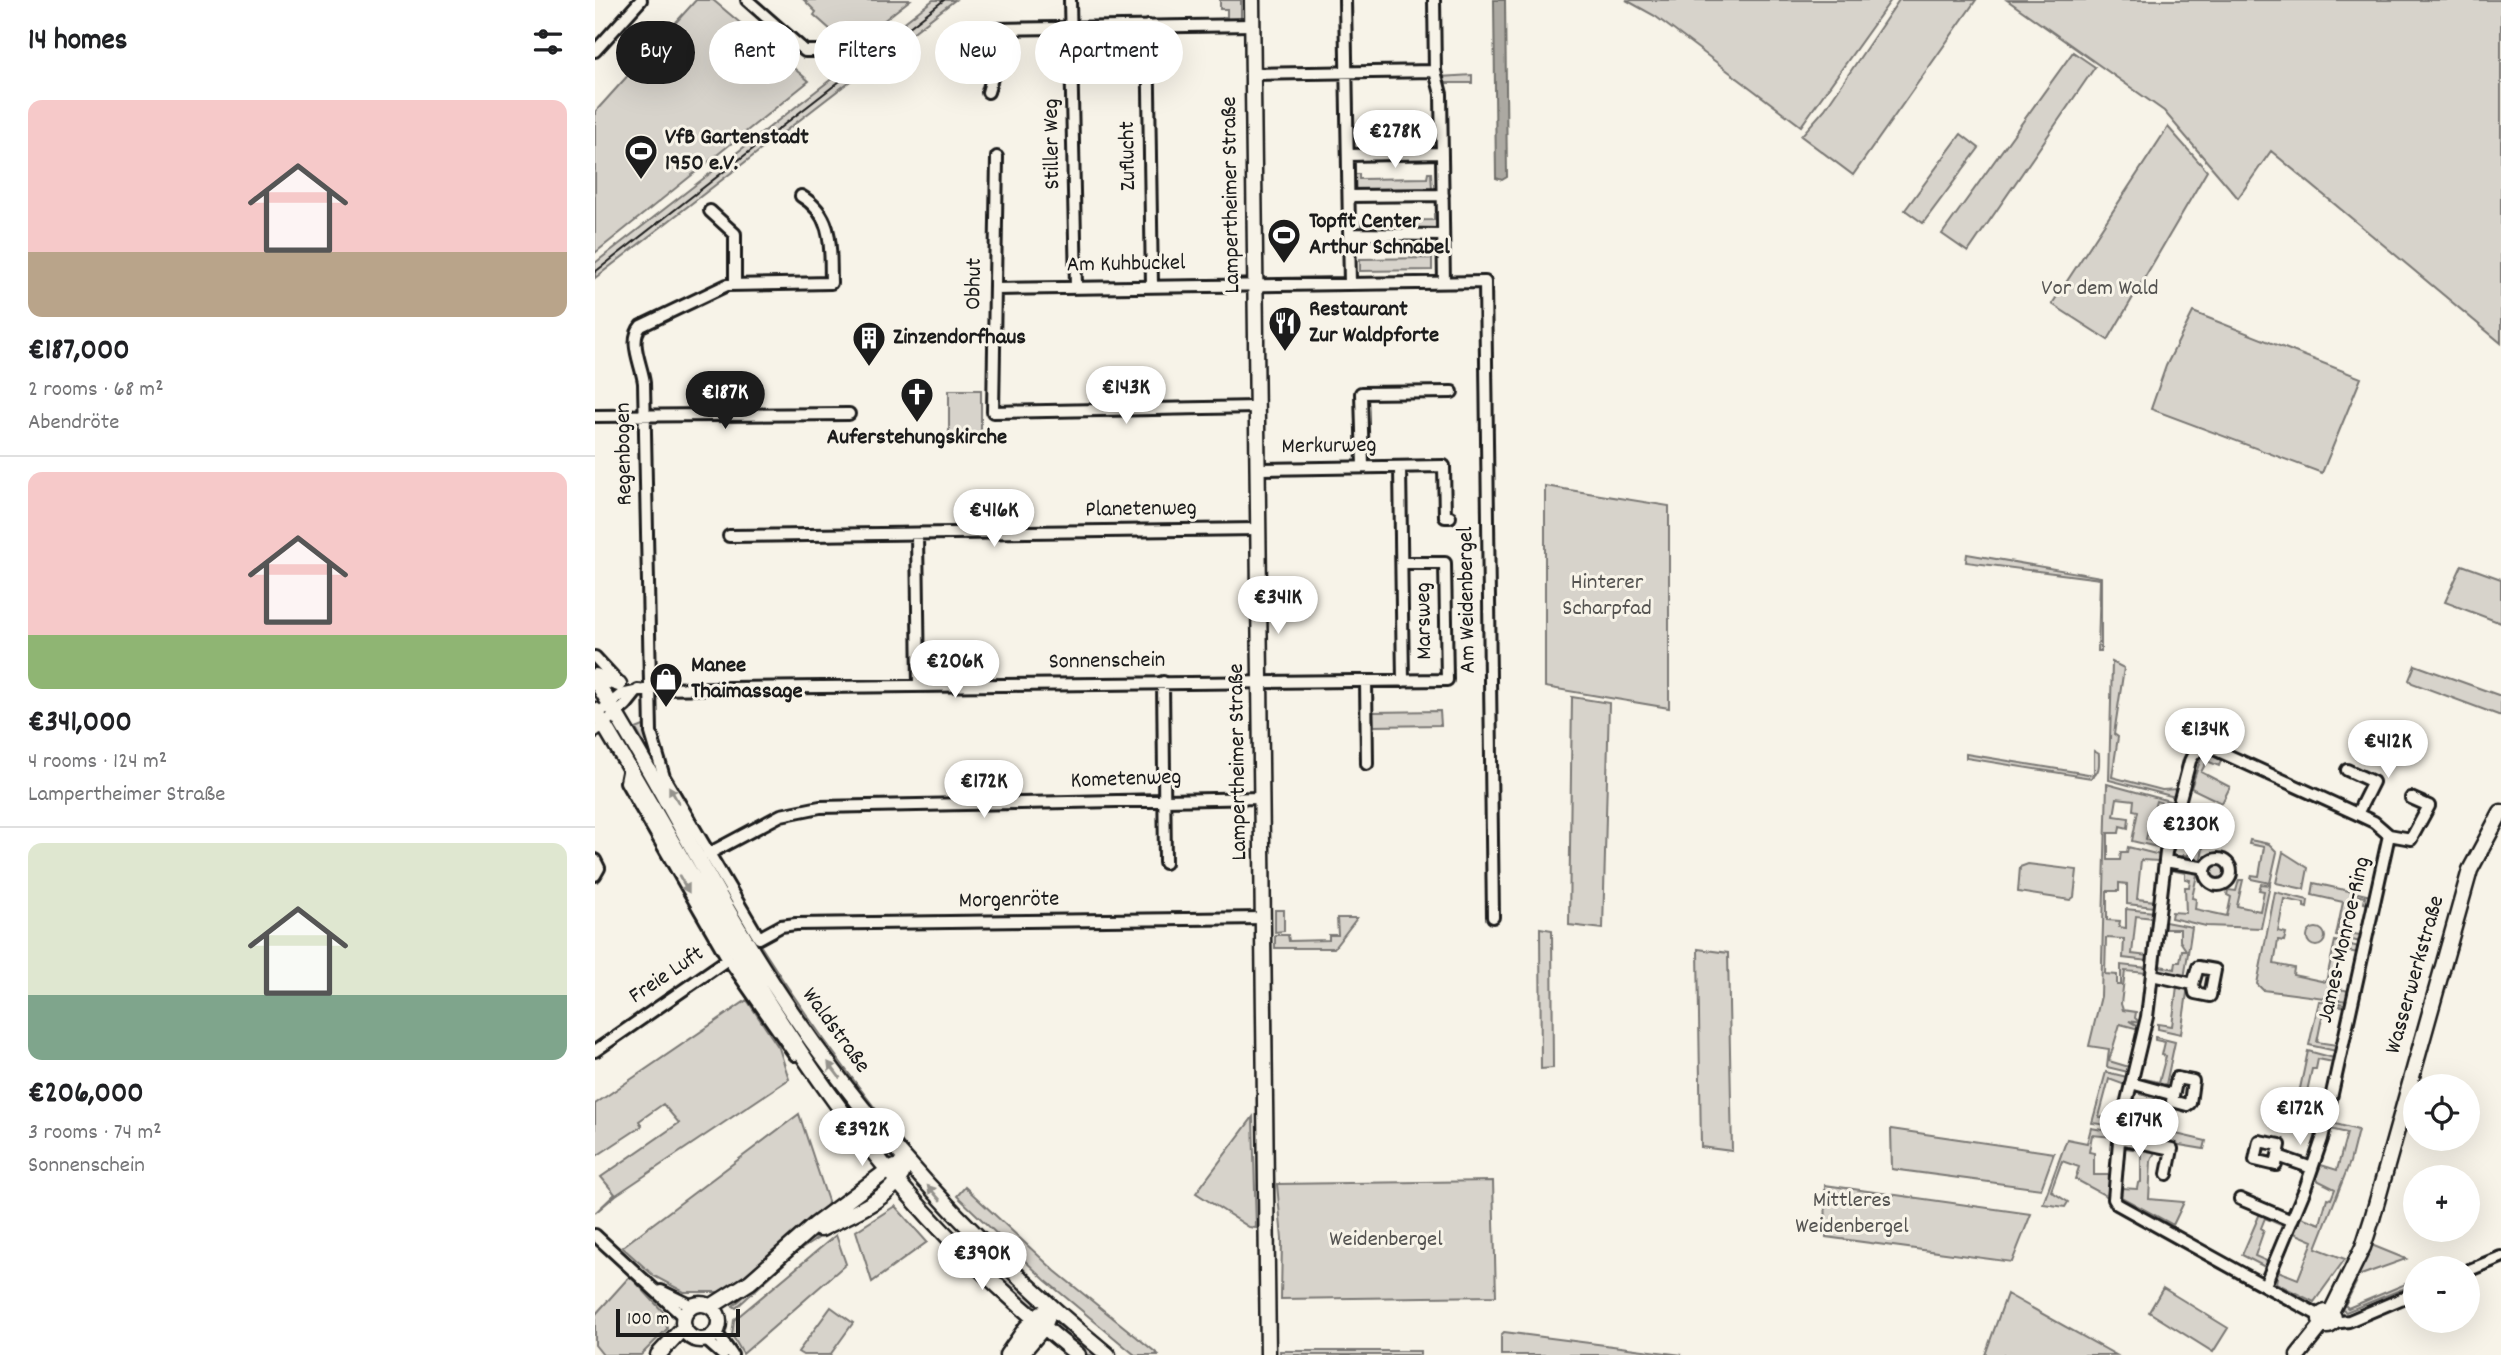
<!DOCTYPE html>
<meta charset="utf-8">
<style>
:root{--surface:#fff;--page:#f6f6f6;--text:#202124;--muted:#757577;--line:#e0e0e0;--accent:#1c1c1c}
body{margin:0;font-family:Dekko,sans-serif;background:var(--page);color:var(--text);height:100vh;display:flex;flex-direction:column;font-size:26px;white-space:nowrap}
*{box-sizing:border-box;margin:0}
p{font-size:23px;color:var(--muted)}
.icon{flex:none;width:38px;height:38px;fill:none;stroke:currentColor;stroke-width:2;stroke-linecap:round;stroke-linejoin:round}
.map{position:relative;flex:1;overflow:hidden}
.details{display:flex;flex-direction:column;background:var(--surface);width:595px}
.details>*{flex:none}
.banner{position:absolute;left:21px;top:21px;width:665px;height:63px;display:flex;gap:14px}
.fabs{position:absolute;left:1808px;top:1074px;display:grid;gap:14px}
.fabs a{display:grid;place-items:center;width:77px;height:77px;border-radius:50%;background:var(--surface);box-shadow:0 7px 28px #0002;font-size:35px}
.scale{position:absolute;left:21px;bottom:18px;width:124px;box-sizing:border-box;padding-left:7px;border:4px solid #1c1c1c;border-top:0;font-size:19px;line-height:24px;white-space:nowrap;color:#1c1c1c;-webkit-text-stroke:5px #f7f3e8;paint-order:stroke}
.price{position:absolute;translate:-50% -60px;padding:0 16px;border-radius:24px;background:#fff;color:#222;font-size:23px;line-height:46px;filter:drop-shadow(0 2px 4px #0008)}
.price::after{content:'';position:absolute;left:50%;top:42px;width:21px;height:16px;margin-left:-10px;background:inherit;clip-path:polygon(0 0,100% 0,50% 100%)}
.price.on{background:var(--accent);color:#fff}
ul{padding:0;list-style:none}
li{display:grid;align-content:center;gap:14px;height:371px;padding:0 28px}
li+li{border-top:2px solid var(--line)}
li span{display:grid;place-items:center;height:217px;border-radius:14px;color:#555}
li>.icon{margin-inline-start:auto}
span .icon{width:126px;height:126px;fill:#fffc;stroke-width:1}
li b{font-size:30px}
h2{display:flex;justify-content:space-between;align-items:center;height:84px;padding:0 28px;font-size:30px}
.chip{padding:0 24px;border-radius:32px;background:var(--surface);box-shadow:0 7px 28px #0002;font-size:24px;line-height:63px}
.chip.on{background:var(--accent);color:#fff}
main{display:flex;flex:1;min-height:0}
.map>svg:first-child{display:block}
</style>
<main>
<section class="details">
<h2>14 homes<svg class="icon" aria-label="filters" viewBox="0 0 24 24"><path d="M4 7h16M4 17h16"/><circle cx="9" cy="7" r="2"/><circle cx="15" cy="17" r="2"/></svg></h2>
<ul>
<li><span style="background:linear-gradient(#f6c9c9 70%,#b9a48a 0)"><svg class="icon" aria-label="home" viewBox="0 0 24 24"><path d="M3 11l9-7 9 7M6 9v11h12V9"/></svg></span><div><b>€187,000</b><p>2 rooms · 68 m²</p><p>Abendröte</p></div></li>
<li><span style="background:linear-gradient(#f6c9c9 75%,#8fb573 0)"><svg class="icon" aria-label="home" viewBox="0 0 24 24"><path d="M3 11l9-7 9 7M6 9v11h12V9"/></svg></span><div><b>€341,000</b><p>4 rooms · 124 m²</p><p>Lampertheimer Straße</p></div></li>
<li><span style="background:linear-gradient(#dfe7d0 70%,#7fa58c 0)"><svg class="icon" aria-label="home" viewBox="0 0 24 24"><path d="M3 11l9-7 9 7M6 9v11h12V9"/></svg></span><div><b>€206,000</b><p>3 rooms · 74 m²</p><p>Sonnenschein</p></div></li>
</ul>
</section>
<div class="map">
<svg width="1906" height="1355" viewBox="0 0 1906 1355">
<rect width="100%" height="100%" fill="#f7f3e8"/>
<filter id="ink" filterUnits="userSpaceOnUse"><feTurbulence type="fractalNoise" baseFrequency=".0143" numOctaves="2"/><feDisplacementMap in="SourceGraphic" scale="14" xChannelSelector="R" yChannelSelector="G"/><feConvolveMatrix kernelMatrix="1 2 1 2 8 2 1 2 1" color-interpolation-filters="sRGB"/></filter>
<g filter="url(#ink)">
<!-- green -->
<path fill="#d7d3cb" stroke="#7a7874" stroke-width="2" d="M101 0H118L214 81 0 253V112Z
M209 0H315L255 47 219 15 221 12Z
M338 0H360L0 278V263Z
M625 0H646V21H628V17H632V9H625Z
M1031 0H1296L1206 126 1060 16Z
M1304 0H1381L1258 175 1206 136 1230 109Z
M1412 0H1906V343L1676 151 1643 198 1569 111Z
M1478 52 1500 67 1373 252 1347 234Z
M877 75V83H847L845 77Z
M1573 127 1612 171 1513 340 1457 304Z
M1366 134 1384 148 1328 223 1310 210Z
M833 173H836L837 189 759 190V174H764V179L832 178Z
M839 214H843V231L766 232V221L839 220Z
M837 258V270L765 271V259Z
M1598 312 1766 378 1727 473 1556 409 1571 366Z
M354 390H386V440H354Z
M950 486 1074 506V708L950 687Z
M1372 554 1506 577V651H1503L1505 579 1371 562Z
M1867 565 1906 579V623L1850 602Z
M1517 662 1529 668 1519 734 1523 737 1517 777 1567 790 1582 789 1580 797 1514 780Z
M1820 665 1906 696V716L1817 683 1814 680Z
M977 697 1014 703 1008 929 974 925Z
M845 711 846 725 779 726 778 712Z
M51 725C61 777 87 814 113 859 169 957 231 1047 301 1135L299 1138 244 1071 139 913 41 729Z
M1499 751 1504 754C1504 763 1506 772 1496 778L1371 758V754L1499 775Z
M1614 754 1626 760 1624 766 1612 761 1606 772 1635 787 1627 803 1596 788 1607 755Z
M1512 784 1578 802 1577 806 1561 801 1551 839 1567 845 1566 848 1537 841 1543 811 1538 810 1539 800 1522 798 1519 816 1534 818 1533 828 1525 826 1524 833H1513V860H1525L1526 852H1532L1533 847 1565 855 1564 861 1546 860 1542 899 1560 901 1559 907 1532 904V884L1524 883V891H1512V920L1525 921 1524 927 1531 928V909L1559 912 1558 918 1541 916 1537 954 1554 956 1553 961 1528 958 1529 939 1511 938 1510 974 1522 975V985H1526V965L1552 968V973L1530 971 1526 1004 1528 1010 1541 1012 1540 1018 1545 1023 1534 1021 1544 1027V1029L1525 1024 1514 1061 1534 1067 1533 1072 1512 1067 1514 1049 1494 1046 1506 996Z
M53 787 297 1153 291 1161 172 992Z
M1594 811 1614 817 1605 864 1586 860 1588 855 1593 856 1594 850 1600 852 1607 819 1593 815Z
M1655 840 1674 844 1682 852 1675 883 1656 879 1657 875 1664 876 1669 847 1654 844Z
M1688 852 1713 868 1709 889 1681 883Z
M1616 872a8 8 0 1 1 16 0a8 8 0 1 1-16 0Z
M1433 864 1482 870 1479 897 1475 900 1423 892 1425 867Z
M1576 865 1603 870 1597 898 1601 899 1600 909 1632 916 1636 897 1632 895 1633 890 1641 891 1644 880H1648L1642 906 1665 911 1669 891 1664 890 1666 884 1675 885 1666 928 1611 926 1576 918 1577 912 1591 913 1590 887H1594L1595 880 1590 879V873L1575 870Z
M1719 883 1776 896 1773 904 1769 903 1770 897 1759 895 1751 933 1766 935 1765 942 1741 936 1748 902 1717 895Z
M1680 892 1713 900 1712 908 1709 907V903L1689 899 1683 931 1691 933 1689 941 1683 940 1679 964 1699 968 1698 975 1731 982 1740 941 1764 947 1763 953 1743 949V960L1735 987 1754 991 1752 1001 1668 990 1662 984Z
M680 910H689V931L680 932Z
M742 918H762L739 948H680V935H693L694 941 734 940V935H743Z
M1570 922 1597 927 1589 979 1564 974 1565 966 1580 969 1581 962H1585L1587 950H1591L1585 941V929H1570Z
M1712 937a9 9 0 1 1 18 0a9 9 0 1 1-18 0Z
M945 928 957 930 958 1068 946 1069Z
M1103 949 1133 953 1137 1151 1106 1147Z
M674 961 677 962 680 1355H678Z
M1570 981 1593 986 1586 1034 1563 1029V1024L1577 1026 1582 986 1569 984Z
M152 1000 184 1048 194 1079 21 1195 0 1213 20 1194 6 1177 84 1123 68 1104 44 1121 47 1126 0 1157V1104Z
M1724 1001 1751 1004V1007L1730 1003 1722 1042 1742 1045 1741 1051 1714 1045Z
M1560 1037 1580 1042 1570 1089 1549 1084 1550 1079 1564 1082 1571 1056 1567 1055 1570 1042 1560 1040Z
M1713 1051 1739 1058 1738 1062 1723 1059 1721 1069H1717L1711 1096 1724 1099 1723 1103 1703 1098Z
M1511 1072 1532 1077 1530 1085 1514 1079 1504 1117 1521 1119 1520 1126 1497 1123Z
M1547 1089 1571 1095 1564 1130 1611 1141 1609 1149 1536 1137V1134L1547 1136 1552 1111H1557L1560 1098 1545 1094Z
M204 1114 233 1201 232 1210 129 1295 126 1292H89L59 1276 27 1247Z
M658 1117 661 1228 654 1227 601 1193Z
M1737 1123 1763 1130 1755 1162 1721 1248 1750 1259 1719 1302 1681 1283 1683 1271 1703 1279 1718 1241 1699 1233 1706 1217 1725 1224 1732 1198 1736 1199 1740 1189 1720 1179 1726 1165 1742 1170 1752 1133 1735 1129Z
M1496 1128 1519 1132 1518 1137 1497 1135 1494 1152 1499 1153V1175H1515L1513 1197 1480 1179 1484 1167 1467 1161 1456 1191 1473 1202 1470 1207 1448 1204 1472 1139 1492 1143Z
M1296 1129 1459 1153 1446 1189 1297 1169Z
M1531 1143 1561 1149 1556 1161 1554 1199 1589 1202 1578 1225 1526 1197 1527 1188 1542 1189 1543 1183 1546 1182V1150L1531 1148Z
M309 1179C326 1193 338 1212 354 1227 383 1252 420 1271 440 1304L439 1309 349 1226Z
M898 1181 901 1296 686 1299 687 1239 682 1184Z
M1230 1185 1436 1214 1417 1262 1231 1237Z
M370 1187 460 1271 564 1355H540L450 1280 362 1196Z
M300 1206 332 1242 277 1282 261 1231Z
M1666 1211 1691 1221 1688 1226 1670 1218 1666 1228 1669 1230 1660 1256 1674 1262 1672 1268 1647 1255Z
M242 1226 202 1252 141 1308 138 1306 206 1245Z
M241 1235 251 1264 148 1354 137 1335 139 1320Z
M1774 1244 1811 1259 1763 1276Z
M35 1276 71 1315 72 1329 46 1355H8L0 1345V1315Z
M1820 1280V1284L1751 1312 1747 1310 1758 1282 1761 1283 1750 1305 1753 1308Z
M1568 1288 1633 1328 1618 1352 1554 1312Z
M1412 1294 1521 1355H1390Z
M236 1307 258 1323 235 1355H208L203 1352Z
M462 1324 501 1355H490L458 1329Z
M909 1332 1087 1355H906V1335Z
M685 1351H825V1355H685Z"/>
<!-- water -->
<path fill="#aca9a2" stroke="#72716c" stroke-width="2" d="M899 0H910L912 177 907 180 901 178Z"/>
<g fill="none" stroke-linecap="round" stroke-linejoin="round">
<defs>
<path id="street" d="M152 0 210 51H222
M475 0 481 287
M750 0 755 284
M839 0 840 71 846 94 849 283
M553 26 557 286
M0 51 46 0
M658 74 840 71
M393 92 397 78 396 36 402 29 658 25
M753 155 847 153
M402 157 398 412 662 407
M206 196C240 216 235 249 236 283L132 285 46 326C33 341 47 365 49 383L56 733 69 777 164 938 186 926 201 924 669 918
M754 196 848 195
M115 211 140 234V284
M754 234 848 235
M401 289 890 282 898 917
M0 416 254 414
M768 467 766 393 857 392
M805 467 808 681
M663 469 849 466 850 517H855
M322 534 324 685
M134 536 664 529
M0 657 24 683
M771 681 772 764
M568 682 570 863
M0 716 26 695 54 689 852 680 850 563H807
M0 731 31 705 43 690
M34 767 31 782 133 959 200 1055
M1752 770 1778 782 1762 814
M1794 835 1816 839 1834 806 1816 798
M113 854 186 815 225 807 667 798
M1610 872a13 13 0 1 1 26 0a13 13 0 1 1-26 0Z
M0 860 4 868 0 875
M1570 861 1611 868
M1603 967 1620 970 1615 996 1600 993 1598 984Z
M1557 975 1598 984
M0 1051 133 959
M1582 1078 1598 1081 1595 1103 1592 1105 1577 1101Z
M1536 1083 1576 1094
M1524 1138 1577 1149 1572 1174
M1664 1141 1685 1145 1681 1165 1660 1160Z
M1683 1156 1717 1168
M1645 1199 1697 1221
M0 1235 89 1317
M1872 1271 1906 1257
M1670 1285 1710 1189 1727 1139 1794 835 1779 822 1762 814 1619 749C1607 746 1600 750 1595 761L1571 852 1552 1017 1525 1130 1519 1199 1522 1204C1590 1242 1657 1279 1725 1316
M66 1291 97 1306
M1738 1323 1754 1321 1820 1293
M121 1332 137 1355
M110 1339 128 1355"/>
<path id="secondary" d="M657 0 673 1355
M0 676 24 684
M0 680C64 780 115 888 180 987 271 1127 384 1249 513 1355
M0 710C91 861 172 1020 283 1158 341 1230 411 1297 483 1355
M226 1229C253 1215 292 1201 307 1174
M88 1322a18 18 0 1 1 36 0a18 18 0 1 1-36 0Z
M117 1306 155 1282 221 1224 293 1170 313 1162
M1725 1319a7 7 0 1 1 14 0a7 7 0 1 1-14 0Z
M1736 1312 1768 1247 1777 1219 1875 870 1906 812
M63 1355 89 1327
M412 1355 431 1328 446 1313
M425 1355 449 1327 452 1319
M1703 1355 1727 1325"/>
</defs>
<!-- street casing -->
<use href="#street" stroke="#1c1c1c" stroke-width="16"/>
<!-- secondary casing -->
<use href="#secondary" stroke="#1c1c1c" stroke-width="19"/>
<!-- street -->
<use href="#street" stroke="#f7f3e8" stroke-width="10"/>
<!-- secondary -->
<use href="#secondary" stroke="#f7f3e8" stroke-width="14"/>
<!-- tram -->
<path stroke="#1c1c1c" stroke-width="2" d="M0 272 349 0"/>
</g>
<!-- one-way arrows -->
<defs><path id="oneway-solid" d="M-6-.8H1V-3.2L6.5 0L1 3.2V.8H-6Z" transform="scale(1.75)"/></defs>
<g fill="#94928c">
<use href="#oneway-solid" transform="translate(79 795) rotate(-120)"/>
<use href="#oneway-solid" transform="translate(89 884) rotate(60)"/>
<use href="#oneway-solid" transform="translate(239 1070) rotate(-127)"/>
<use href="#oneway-solid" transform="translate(339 1193) rotate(-131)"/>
</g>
</g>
<!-- icons -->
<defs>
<symbol id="stadium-pin" viewBox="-11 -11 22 30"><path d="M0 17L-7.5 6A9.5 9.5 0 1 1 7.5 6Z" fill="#1c1c1c" stroke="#f7f3e8"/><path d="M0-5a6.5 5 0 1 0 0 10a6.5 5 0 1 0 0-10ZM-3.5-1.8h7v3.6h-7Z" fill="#fff"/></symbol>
<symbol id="restaurant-pin" viewBox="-11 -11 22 30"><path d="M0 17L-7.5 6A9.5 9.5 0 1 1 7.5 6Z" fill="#1c1c1c" stroke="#f7f3e8"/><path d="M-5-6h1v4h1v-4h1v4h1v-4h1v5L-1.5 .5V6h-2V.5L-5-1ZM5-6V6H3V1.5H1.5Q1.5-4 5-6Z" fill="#fff"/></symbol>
<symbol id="building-pin" viewBox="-11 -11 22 30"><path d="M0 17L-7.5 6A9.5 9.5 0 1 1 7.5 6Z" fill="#1c1c1c" stroke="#f7f3e8"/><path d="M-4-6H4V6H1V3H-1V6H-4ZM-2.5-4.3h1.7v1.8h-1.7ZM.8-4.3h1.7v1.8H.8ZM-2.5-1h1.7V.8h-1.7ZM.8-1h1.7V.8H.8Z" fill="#fff"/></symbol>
<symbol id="church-pin" viewBox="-11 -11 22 30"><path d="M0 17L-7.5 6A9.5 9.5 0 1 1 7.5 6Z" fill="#1c1c1c" stroke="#f7f3e8"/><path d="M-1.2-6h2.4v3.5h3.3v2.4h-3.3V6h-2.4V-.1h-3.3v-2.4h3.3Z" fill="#fff"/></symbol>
<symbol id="shop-pin" viewBox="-11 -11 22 30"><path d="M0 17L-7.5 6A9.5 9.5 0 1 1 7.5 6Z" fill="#1c1c1c" stroke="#f7f3e8"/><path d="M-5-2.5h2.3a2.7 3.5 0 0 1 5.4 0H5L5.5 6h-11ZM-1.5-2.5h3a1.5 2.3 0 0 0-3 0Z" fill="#fff"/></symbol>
</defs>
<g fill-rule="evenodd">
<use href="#stadium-pin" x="27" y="132" width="38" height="52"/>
<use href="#stadium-pin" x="670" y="216" width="38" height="52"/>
<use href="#restaurant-pin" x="671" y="304" width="38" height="52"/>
<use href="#building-pin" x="255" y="319" width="38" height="52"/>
<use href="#church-pin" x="303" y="375" width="38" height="52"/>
<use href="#shop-pin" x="52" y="660" width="38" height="52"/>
</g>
<g text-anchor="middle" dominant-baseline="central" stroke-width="6" stroke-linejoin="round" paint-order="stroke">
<!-- poi labels -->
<g font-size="23" font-weight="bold" fill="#1c1c1c" stroke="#f7f3e8" text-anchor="start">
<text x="70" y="138">VfB Gartenstadt<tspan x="70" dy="26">1950 e.V.</tspan></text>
<text x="714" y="222">Topfit Center<tspan x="714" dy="26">Arthur Schnabel</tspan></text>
<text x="714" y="310">Restaurant<tspan x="714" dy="26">Zur Waldpforte</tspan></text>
<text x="298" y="338">Zinzendorfhaus</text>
<text x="322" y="438" text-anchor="middle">Auferstehungskirche</text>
<text x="96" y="666">Manee<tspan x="96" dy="26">Thaimassage</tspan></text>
</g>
<!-- street labels -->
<g font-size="23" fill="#1c1c1c" stroke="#f7f3e8">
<text transform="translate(458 144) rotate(-91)">Stiller Weg</text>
<text transform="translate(534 156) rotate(-91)">Zuflucht</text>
<text transform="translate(637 195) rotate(-91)">Lampertheimer Straße</text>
<text transform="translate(531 265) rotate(-1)">Am Kuhbuckel</text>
<text transform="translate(380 284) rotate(-89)">Obhut</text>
<text transform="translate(734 447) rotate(-1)">Merkurweg</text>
<text transform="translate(30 454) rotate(-91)">Regenbogen</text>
<text transform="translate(546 510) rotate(-1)">Planetenweg</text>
<text transform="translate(873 600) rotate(-91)">Am Weidenbergel</text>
<text transform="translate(830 621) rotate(-91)">Marsweg</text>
<text transform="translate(512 662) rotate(-1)">Sonnenschein</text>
<text transform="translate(644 762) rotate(-91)">Lampertheimer Straße</text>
<text transform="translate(531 780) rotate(-2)">Kometenweg</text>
<text transform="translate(414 901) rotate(-1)">Morgenröte</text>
<text transform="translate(1750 940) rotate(-77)">James-Monroe-Ring</text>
<text transform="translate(1821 975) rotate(-74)">Wasserwerkstraße</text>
<text transform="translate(72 976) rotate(-34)">Freie Luft</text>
<text transform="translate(240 1031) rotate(54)">Waldstraße</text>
</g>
<!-- park labels -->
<g font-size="23" fill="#545351" stroke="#f7f3e8">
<text x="1505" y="289">Vor dem Wald</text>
<text x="1012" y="583">Hinterer<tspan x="1012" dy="26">Scharpfad</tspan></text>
<text x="1257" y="1201">Mittleres<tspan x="1257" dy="26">Weidenbergel</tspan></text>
<text x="791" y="1240">Weidenbergel</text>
</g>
</g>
</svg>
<div class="fabs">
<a><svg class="icon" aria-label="locate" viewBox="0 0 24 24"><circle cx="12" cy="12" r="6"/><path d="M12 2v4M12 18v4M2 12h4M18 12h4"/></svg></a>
<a>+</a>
<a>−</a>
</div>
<div class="scale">100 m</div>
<b class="price" style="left:800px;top:170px">€278K</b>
<b class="price" style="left:531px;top:426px">€143K</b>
<b class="price on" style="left:130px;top:431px">€187K</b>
<b class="price" style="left:399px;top:549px">€416K</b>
<b class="price" style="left:683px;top:636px">€341K</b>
<b class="price" style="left:360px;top:700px">€206K</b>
<b class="price" style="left:1610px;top:768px">€134K</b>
<b class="price" style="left:1793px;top:780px">€412K</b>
<b class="price" style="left:389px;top:820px">€172K</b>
<b class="price" style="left:1596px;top:863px">€230K</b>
<b class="price" style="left:1705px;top:1147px">€172K</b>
<b class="price" style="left:1544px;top:1159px">€174K</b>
<b class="price" style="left:267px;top:1168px">€392K</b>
<b class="price" style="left:387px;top:1292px">€390K</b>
<div class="banner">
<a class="chip on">Buy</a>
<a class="chip">Rent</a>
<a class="chip">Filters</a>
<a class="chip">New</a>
<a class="chip">Apartment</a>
</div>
</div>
</main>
